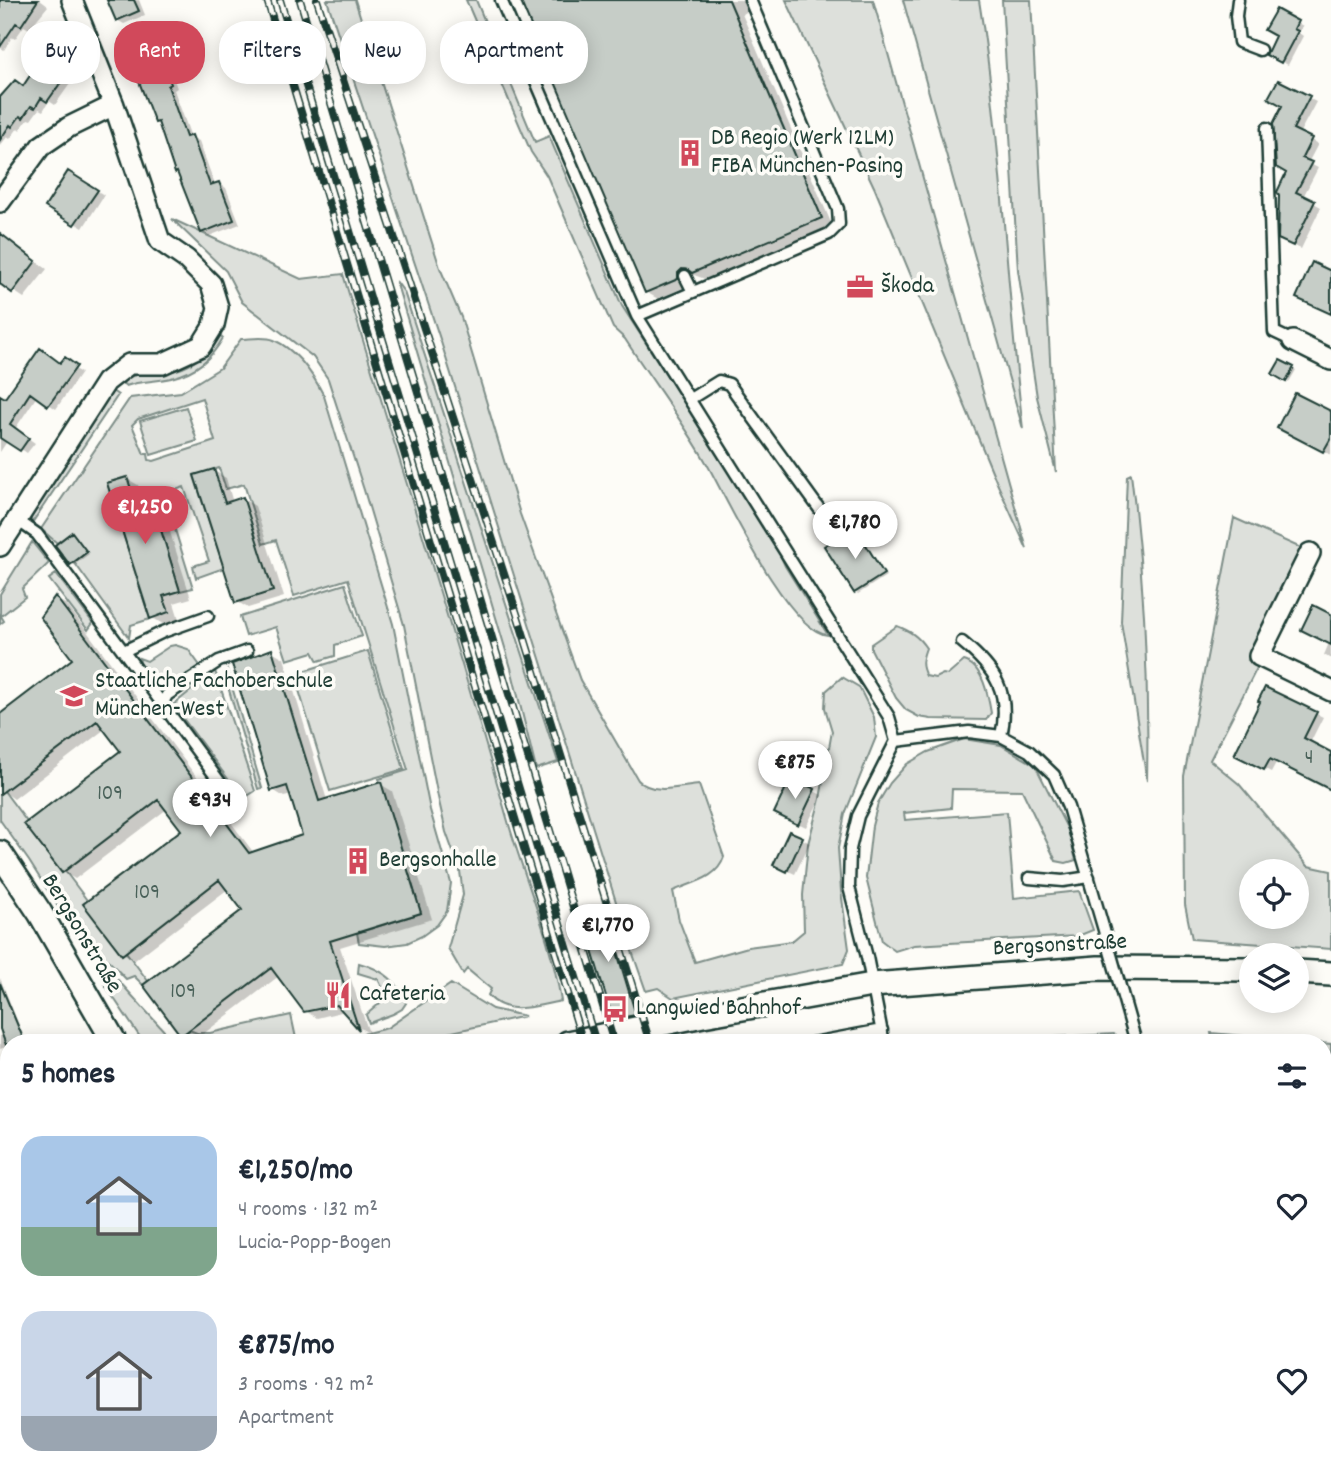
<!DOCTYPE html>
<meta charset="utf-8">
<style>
:root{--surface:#fff;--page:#f6f6f7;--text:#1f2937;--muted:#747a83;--accent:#d1495b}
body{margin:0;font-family:Dekko,sans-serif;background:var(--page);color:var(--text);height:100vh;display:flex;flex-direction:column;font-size:26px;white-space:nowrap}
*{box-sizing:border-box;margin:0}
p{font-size:23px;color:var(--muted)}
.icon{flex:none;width:38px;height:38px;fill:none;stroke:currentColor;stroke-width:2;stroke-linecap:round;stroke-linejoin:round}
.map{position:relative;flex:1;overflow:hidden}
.details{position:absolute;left:0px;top:1034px;width:1332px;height:450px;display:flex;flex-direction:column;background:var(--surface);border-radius:28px 28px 0 0;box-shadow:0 4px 18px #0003}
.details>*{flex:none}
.guide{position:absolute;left:21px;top:21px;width:700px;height:63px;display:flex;gap:14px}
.fabs{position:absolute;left:1239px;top:859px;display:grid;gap:14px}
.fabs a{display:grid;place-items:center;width:70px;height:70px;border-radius:50%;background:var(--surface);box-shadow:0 4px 18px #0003;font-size:35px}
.price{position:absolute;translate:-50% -60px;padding:0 16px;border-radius:24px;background:#fff;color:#222;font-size:23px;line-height:46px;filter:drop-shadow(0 2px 4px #0008)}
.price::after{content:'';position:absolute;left:50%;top:42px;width:21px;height:16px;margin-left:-10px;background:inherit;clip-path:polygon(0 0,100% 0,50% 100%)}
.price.current{background:var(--accent);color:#fff}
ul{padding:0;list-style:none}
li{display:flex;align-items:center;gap:21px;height:175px;padding:0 21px}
li span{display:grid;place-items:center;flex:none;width:196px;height:140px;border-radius:21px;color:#555}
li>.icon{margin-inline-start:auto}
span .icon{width:84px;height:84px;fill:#fffc;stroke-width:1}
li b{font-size:30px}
h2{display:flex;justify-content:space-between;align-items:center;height:84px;padding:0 21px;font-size:30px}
.chip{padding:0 24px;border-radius:28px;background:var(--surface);box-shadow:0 4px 18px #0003;font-size:24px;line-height:63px}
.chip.current{background:var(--accent);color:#fff}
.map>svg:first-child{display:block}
</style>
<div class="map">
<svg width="1331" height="1483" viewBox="0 0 1331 1483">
<rect width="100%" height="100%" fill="#fdfcf7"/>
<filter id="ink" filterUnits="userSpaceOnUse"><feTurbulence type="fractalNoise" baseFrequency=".0143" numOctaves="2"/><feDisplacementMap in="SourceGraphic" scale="14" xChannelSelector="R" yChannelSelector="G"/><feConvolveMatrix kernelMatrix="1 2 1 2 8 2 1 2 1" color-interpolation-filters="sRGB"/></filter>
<g filter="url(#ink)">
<!-- green -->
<path fill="#dde0db" stroke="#7e8e88" stroke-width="2" fill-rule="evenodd" d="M327 0H355L440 268 461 317 520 514 580 680 638 780C652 795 679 787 699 785L724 857C717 879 693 882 673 891L679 920 695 962 748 947 792 941 804 931 803 895 808 844 820 799 832 731 825 708 826 691 842 677 859 687 874 717 876 737 845 814 838 848 841 891 849 949 843 964 673 998 658 988 646 991 627 937 441 342Z
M466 0H476L535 142 549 136 622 306 775 543 785 566 828 635C789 633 726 498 707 464 683 421 652 381 625 339L613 328 547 176 531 152Z
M786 0H873L1027 549 997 483 875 189Z
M903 0H979C1002 142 1006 286 1023 429Z
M1002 0H1031L1056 472 1037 397 1018 270Z
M172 219 301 279 343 274C397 455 455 635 507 818 524 878 551 938 561 1001 536 1006 506 1017 488 995L491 989 467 969 463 974 448 948 463 895 460 871 446 832 438 797 404 625 364 490 328 379 313 357 242 302 226 271Z
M396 281 404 292 558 762 536 769 511 668Z
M220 335 223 338C211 359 196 372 171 378 156 382 141 380 126 386L120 381C136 372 150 374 168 372 191 369 207 354 220 335Z
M241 339C250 339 265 336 274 340 298 351 313 374 324 396L393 624 430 810 451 883 447 911 437 925 422 936 407 943 385 946 359 943 357 933 421 913 379 779 408 770 348 579 294 596 276 540 263 544 244 484 226 489 219 468 194 476 224 568 196 578 193 566 209 561 184 487 164 494 193 588 180 591 150 496 141 498 138 490 132 492 126 477 107 483 150 619 131 625 129 638 74 562 87 552 72 532 57 543 41 529 130 398 181 392 220 368ZM202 398 215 441 154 461 149 460 148 454H144L132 425 138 419Z
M112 391 118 395 32 523 30 515Z
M186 407 197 441 151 455 140 421Z
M1131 474C1144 576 1149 679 1147 781L1121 622 1127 476Z
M1234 518 1301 548 1248 660 1258 666 1210 760 1239 784 1308 866 1331 871V949L1192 939 1185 905 1184 776ZM1251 872H1297V917H1251Z
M32 542 49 563 22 589 25 597 1 616 4 621 0 624V594Z
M56 574 93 623 88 630 49 579Z
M345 584 362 636 335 645V656L318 661 313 652 287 660 276 627 246 636 240 617Z
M897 626C910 631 918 636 926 648 922 659 920 665 926 676L935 678 943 674 948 675 964 661C983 666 988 695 991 713L986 720 931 719 919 717 906 710 896 698 871 649V644Z
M175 645 188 649 201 667 170 688C157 685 141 672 139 658L147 661 170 646Z
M368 651 404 769 330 791 294 674Z
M227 670 262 788 258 789 224 673Z
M215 671 255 791 243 799 173 705Z
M964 739 1001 745 1035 765 1068 830 1076 860 1066 863 1056 861 1022 790 952 789 951 808 904 813 905 820 1007 812 1014 898 1079 891 1093 930 1078 936 914 945 895 951 882 941 866 878 872 826 878 803 890 783 907 764 928 752Z
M4 791 27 822 25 824 62 873 65 871 148 981 143 985 134 976 126 979 109 961 81 943 29 861 0 820V792Z
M359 963C381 969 399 980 406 1003L402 1009 393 1014 369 1023 366 1015 387 997 378 979 358 973Z
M117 979 165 1032 184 1043H144L105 985Z
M451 984 492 1009 525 1016 402 1043H344L343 1039 387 1028Z
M291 1015 297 1043H208L181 1036 189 1030 197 1033H210Z
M1211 1033 1331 1044V1078L1323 1077V1043H1213Z
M1114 1034 1126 1043H952L954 1042Z
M9 1276V1351L0 1346V1280Z"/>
<!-- shadow -->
<path fill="#0003" d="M0 0H40L48 6 29 29 24 26 15 39 12 37 4 50 0 47Z
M109 0H139L145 15 124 24 117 20Z
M522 0H750L754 9 742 14 832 225 705 279 694 275 689 279V285L658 299 646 292Z
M1276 11 1303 26 1299 33 1303 36 1288 65 1268 54 1277 35Z
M154 40 161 44 177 88 174 90 191 137 199 141 215 185 219 183 226 188 240 224 209 236 202 232 161 125 156 122Z
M49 65 72 81 55 105 49 101 43 111 39 109 31 120 28 119 20 130 18 128 10 139 7 137 0 146V101L24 88Z
M1278 82 1316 102 1299 134 1318 144 1308 163 1318 168 1303 197 1321 207 1301 249 1288 243V172L1285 106Z
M68 173 104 195 83 228 47 206Z
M6 240 47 269 24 298 0 282V247Z
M63 362 81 373 56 409 37 396 15 429 35 443 27 453 8 440 0 452V396L6 400Z
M1281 362 1296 370 1289 382 1274 374Z
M1331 413V455L1279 427Z
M214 471 226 478 233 503 243 499 255 506 284 597 248 608 236 601Z
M126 478 138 485 141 493 161 504 191 598 174 603 179 619 163 624 151 617Z
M855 529 886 576 858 594 855 592 844 544Z
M72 534 89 554 74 565 71 563Z
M56 599 67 605 254 853 304 836 292 795 284 797 273 790 272 651 284 658 327 800 380 784 392 791 432 919 340 947 369 1033 360 1028 345 1011 317 1018 305 1011 279 976 194 1041 182 1035 244 910 228 889 135 960 123 953 183 831 167 809 75 879 63 872 27 824 123 751 105 729 14 799 0 789V716L75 659Z
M1331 616V659L1324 655 1329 643Z
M1266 689 1323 717 1310 743 1331 754V763L1277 761 1271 772 1243 758Z
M792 780 822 795 806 827 783 816Z
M790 833 810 843 795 874 782 868Z
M603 911 607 912 638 1016 617 1020 614 1018Z
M0 978 25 1040 9 1043V1046L0 1049Z
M0 1076 9 1081V1137L0 1131Z
M1331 1148V1185L1323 1182V1170Z
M0 1179 9 1185V1240L0 1235Z
M1323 1240 1331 1245 1323 1268Z"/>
<!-- building -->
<path fill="#c6cdc7" stroke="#1f3d34" stroke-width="2" d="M0 0H38L21 26 16 23 0 47Z
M107 0H134L139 11 116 21Z
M520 0H729L822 218 692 273 688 270 682 269 678 273V279L645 293Z
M1276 9 1298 21 1294 29 1298 31 1281 63 1266 55 1275 36 1264 30Z
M154 38 171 84 168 86 186 137 192 135 210 185 219 182 234 220 201 233 177 172 175 173 158 122 155 123 126 48Z
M41 59 66 75 47 102 41 98 35 108 31 106 23 118 20 116 12 127 10 125 0 140V97L15 80 23 86Z
M1278 80 1310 96 1293 129 1312 138 1302 158 1312 162 1296 192 1315 201 1293 246 1278 239 1279 196 1277 192 1286 173 1276 167 1273 124 1282 106 1268 98Z
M68 171 98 190 74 225 45 207Z
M0 233 36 261 12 293 0 284Z
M1312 262 1331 271V314L1296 298Z
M40 348 60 363 65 357 77 366 48 406 30 393 10 424 29 438 20 451 0 438V395L5 398Z
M1280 360 1294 367 1286 382 1272 374Z
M1295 393 1331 411V438L1323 452 1277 428Z
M214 469 225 503 243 497 273 591 235 603 194 475Z
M127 477 132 492 139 490 141 498 150 495 180 591 163 596 169 612 150 619 107 483Z
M855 527 884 574 854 593 824 546 833 540 837 543 843 542 846 538 845 533Z
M72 532 87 552 70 565 55 545Z
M55 596 249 853 302 835 287 786 271 791 232 664 272 649 319 801 381 782 421 913 330 941 359 1030 337 1005 304 1012 271 968 181 1036 143 985 242 910 219 880 122 955 83 904 181 830 158 800 62 873 24 824 120 751 97 721 0 794V714L72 659 40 617Z
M1313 605 1331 614V645L1301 630Z
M1265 687 1317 712 1304 738 1331 752V790L1270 759 1264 770 1234 755 1260 702 1258 701Z
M791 777 815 789 798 825 774 813Z
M789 831 803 837 787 872 773 865Z
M604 909 636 1015 613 1019 581 915Z
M0 983 23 1038 6 1045 0 1029Z"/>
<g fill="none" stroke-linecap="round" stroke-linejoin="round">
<defs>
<path id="service" d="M501 0 637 316 889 717 896 741 858 816 850 849 849 887 867 957 884 1043
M1238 0 1236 16 1239 42 1260 50
M1267 128 1274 332 1293 341
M685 276 693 292
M637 316 829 234 839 224 838 209 750 0
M690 399 719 381 729 384 839 536
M17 520 37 534 239 808
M962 642C995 669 1011 692 1001 736
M124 651 163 632 208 616
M163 703 167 695 219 661 247 651
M896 741 969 732 1001 736 1029 751 1054 775 1068 807 1106 937
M1029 878 1063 881 1089 877
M812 1043 882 1030
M0 1153 9 1159
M1046 1475 1048 1483
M1159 1475V1483"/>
<path id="minor" d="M0 202 41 146 69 127 114 105
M1293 341 1331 360
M0 546 106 382 129 364H162L201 346 214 325 218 307 211 284 186 259 160 241 114 105 72 0
M1310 553 1259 656 1331 691
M1323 1098 1327 1086
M0 1267 9 1262
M1323 1293 1331 1297
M0 1356 9 1360"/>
<path id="tertiary" d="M0 853 40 913 115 1043
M1297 972 1331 974
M568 1043 703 1015 872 985 1098 968 1251 969
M138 1483 139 1475"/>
</defs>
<!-- service casing -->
<use href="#service" stroke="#1f3d34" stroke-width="15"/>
<!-- minor casing -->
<use href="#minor" stroke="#1f3d34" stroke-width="24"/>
<!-- tertiary casing -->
<use href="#tertiary" stroke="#1f3d34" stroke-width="28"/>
<!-- service -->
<use href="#service" stroke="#fdfcf7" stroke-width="10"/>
<!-- minor -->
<use href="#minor" stroke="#fdfcf7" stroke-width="19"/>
<!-- tertiary -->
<use href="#tertiary" stroke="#fdfcf7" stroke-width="23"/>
<defs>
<path id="rail" d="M267 0 583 1043
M280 0 596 1043
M300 0 614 1043
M317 0 519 620 650 1043
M714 1475 716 1483
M742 1475 744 1483
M775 1475 777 1483"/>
</defs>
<!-- rail casing -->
<use href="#rail" stroke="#1f3d34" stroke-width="8"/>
<!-- rail -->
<use href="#rail" stroke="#fdfcf7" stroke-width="5" stroke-dasharray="16" stroke-linecap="butt"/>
<defs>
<path id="service-bridge" d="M1106 937 1135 1039"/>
</defs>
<!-- service-bridge casing -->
<use href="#service-bridge" stroke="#1f3d34" stroke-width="15" stroke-linecap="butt"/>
<!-- service-bridge -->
<use href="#service-bridge" stroke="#fdfcf7" stroke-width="10"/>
</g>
</g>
<!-- icons -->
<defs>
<symbol id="building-bare" viewBox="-9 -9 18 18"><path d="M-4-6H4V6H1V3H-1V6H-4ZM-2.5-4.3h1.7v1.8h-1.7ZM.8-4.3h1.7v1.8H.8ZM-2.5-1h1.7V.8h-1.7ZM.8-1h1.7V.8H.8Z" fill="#d1495b" stroke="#fdfcf7" stroke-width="2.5" paint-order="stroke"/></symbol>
<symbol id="office-bare" viewBox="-9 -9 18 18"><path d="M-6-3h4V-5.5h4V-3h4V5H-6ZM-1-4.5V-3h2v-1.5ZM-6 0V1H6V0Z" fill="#d1495b" stroke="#fdfcf7" stroke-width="2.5" paint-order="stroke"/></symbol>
<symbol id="school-bare" viewBox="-9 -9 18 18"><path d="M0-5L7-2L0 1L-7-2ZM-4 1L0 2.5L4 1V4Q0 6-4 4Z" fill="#d1495b" stroke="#fdfcf7" stroke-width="2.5" paint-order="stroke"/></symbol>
<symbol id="restaurant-bare" viewBox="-9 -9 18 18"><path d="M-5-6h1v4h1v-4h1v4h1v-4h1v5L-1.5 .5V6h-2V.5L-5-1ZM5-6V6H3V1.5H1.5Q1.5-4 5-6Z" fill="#d1495b" stroke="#fdfcf7" stroke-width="2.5" paint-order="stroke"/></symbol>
<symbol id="bus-bare" viewBox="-9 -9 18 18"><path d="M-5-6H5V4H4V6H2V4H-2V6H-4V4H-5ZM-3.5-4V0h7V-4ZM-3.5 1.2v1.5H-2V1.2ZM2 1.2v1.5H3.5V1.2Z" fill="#d1495b" stroke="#fdfcf7" stroke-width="2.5" paint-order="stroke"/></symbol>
</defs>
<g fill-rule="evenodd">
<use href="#building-bare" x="671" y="134" width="38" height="38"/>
<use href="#office-bare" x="841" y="268" width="38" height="38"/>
<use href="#school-bare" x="55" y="677" width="38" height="38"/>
<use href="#building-bare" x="339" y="842" width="38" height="38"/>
<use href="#restaurant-bare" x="319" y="976" width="38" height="38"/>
<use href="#bus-bare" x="596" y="990" width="38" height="38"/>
</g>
<g text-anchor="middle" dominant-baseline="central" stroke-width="7" stroke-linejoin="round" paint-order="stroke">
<!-- number labels -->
<g font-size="21" fill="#496159">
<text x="1309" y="759">4</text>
<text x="110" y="795">109</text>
<text x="147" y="894">109</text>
<text x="183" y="993">109</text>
</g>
<!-- poi labels -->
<g font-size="24" fill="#1f3d34" stroke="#fdfcf7" text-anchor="start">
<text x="711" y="139">DB Regio (Werk 12LM)<tspan x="711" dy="28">FIBA München-Pasing</tspan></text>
<text x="881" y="287">Škoda</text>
<text x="95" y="682">Staatliche Fachoberschule<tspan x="95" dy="28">München-West</tspan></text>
<text x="379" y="861">Bergsonhalle</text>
<text x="359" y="995">Cafeteria</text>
<text x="636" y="1009">Langwied Bahnhof</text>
</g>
<!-- street labels -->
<g font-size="24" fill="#1f3d34" stroke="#fdfcf7">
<text transform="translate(81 934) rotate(59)">Bergsonstraße</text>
<text transform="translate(1060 946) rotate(-3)">Bergsonstraße</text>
</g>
</g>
</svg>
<div class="fabs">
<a><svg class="icon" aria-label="locate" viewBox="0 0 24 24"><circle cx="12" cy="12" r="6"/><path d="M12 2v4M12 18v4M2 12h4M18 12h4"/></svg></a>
<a><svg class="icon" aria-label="layers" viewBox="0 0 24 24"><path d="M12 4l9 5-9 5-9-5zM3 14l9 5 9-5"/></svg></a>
</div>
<b class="price current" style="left:145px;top:546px">€1,250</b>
<b class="price" style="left:855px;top:561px">€1,780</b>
<b class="price" style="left:795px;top:801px">€875</b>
<b class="price" style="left:210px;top:839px">€934</b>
<b class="price" style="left:608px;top:964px">€1,770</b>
<div class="guide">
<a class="chip">Buy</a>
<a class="chip current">Rent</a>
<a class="chip">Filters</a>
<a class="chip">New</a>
<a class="chip">Apartment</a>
</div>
<section class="details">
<h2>5 homes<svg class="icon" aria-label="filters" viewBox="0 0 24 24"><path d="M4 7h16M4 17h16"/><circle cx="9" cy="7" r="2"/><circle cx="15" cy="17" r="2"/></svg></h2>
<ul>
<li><span style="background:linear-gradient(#a9c7e8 65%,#7fa58c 0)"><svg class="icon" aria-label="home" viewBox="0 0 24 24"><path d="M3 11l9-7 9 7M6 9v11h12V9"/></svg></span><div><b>€1,250/mo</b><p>4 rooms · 132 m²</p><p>Lucia-Popp-Bogen</p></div><svg class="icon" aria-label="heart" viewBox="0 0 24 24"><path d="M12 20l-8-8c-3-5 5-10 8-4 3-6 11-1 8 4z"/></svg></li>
<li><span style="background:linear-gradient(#c9d6e8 75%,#9aa5b1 0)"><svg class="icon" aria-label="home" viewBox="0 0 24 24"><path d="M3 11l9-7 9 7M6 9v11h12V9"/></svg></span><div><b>€875/mo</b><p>3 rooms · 92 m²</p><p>Apartment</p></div><svg class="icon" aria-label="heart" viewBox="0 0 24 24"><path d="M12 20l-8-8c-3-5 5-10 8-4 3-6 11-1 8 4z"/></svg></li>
</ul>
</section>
</div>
